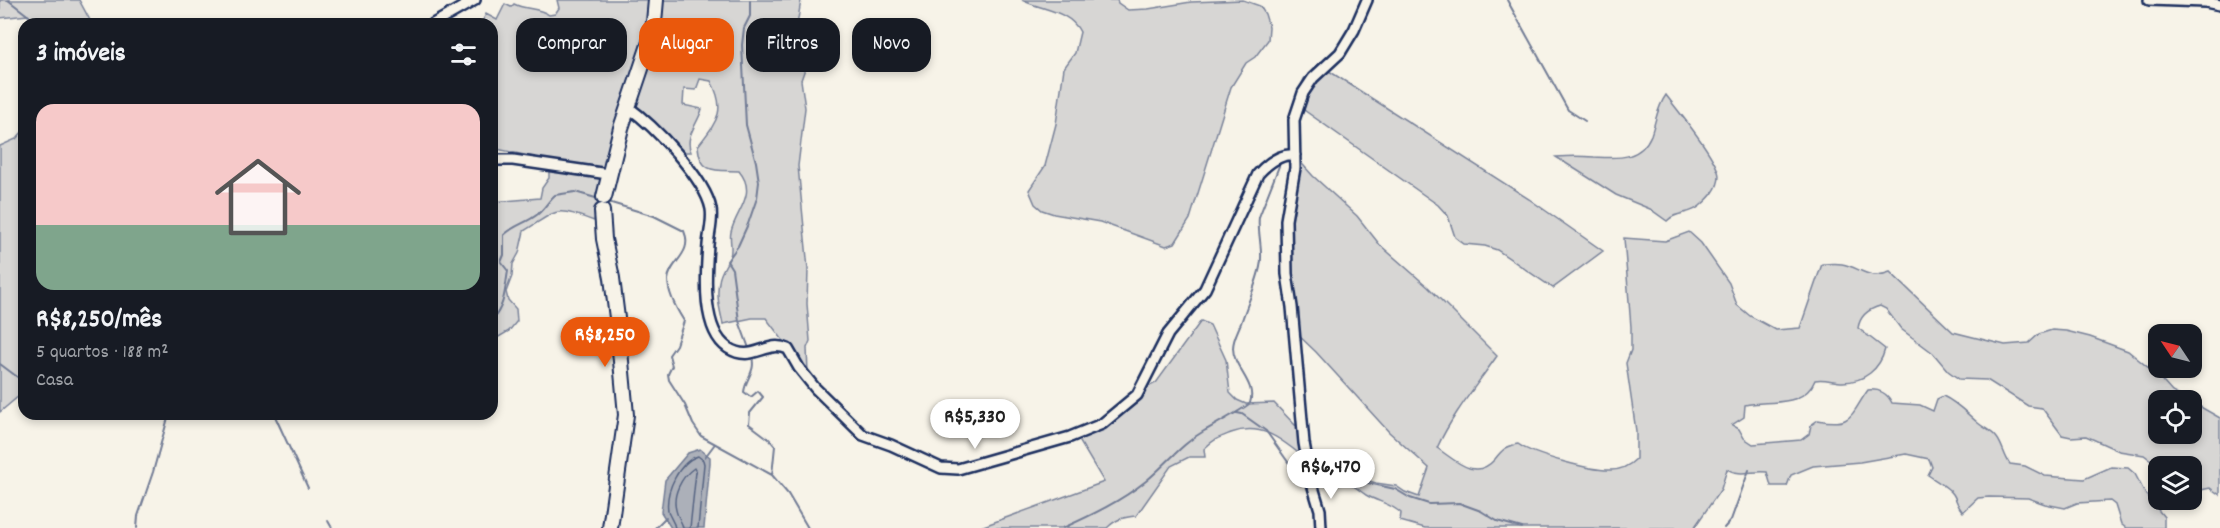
<!DOCTYPE html>
<html lang="pt">
<meta charset="utf-8">
<style>
:root{--surface:#171b24;--page:#242831;--text:#f1f3f6;--muted:#9ea1a6;--accent:#ea580c}
body{margin:0;font-family:Dekko,sans-serif;background:var(--page);color:var(--text);height:100vh;display:flex;flex-direction:column;font-size:22px;white-space:nowrap}
*{box-sizing:border-box;margin:0}
p{font-size:20px;color:var(--muted)}
.icon{flex:none;width:33px;height:33px;fill:none;stroke:currentColor;stroke-width:2;stroke-linecap:round;stroke-linejoin:round}
.map{position:relative;flex:1;overflow:hidden}
.panel{position:absolute;left:18px;top:18px;width:480px;height:402px;display:flex;flex-direction:column;background:var(--surface);border-radius:18px;box-shadow:0 3px 9px #0003}
.panel>*{flex:none}
.top-card{position:absolute;left:516px;top:18px;width:570px;height:54px;display:flex;gap:12px}
.needle{width:39px;rotate:305deg}
.tools{position:absolute;left:2148px;top:324px;display:grid;gap:12px}
.tools a{display:grid;place-items:center;width:54px;height:54px;border-radius:12px;background:var(--surface);box-shadow:0 3px 9px #0003;font-size:30px}
.price{position:absolute;translate:-50% -51px;padding:0 14px;border-radius:21px;background:#fff;color:#222;font-size:20px;line-height:39px;filter:drop-shadow(0 2px 3px #0008)}
.price::after{content:'';position:absolute;left:50%;top:36px;width:18px;height:14px;margin-left:-9px;background:inherit;clip-path:polygon(0 0,100% 0,50% 100%)}
.price.on{background:var(--accent);color:#fff}
ul{padding:0;list-style:none}
li{display:grid;align-content:center;gap:12px;height:318px;padding:0 18px}
li span{display:grid;place-items:center;height:186px;border-radius:18px;color:#555}
li>.icon{margin-inline-start:auto}
span .icon{width:108px;height:108px;fill:#fffc;stroke-width:1}
li b{font-size:26px}
h2{display:flex;justify-content:space-between;align-items:center;height:72px;padding:0 18px;font-size:26px}
.pill{padding:0 21px;border-radius:18px;background:var(--surface);box-shadow:0 3px 9px #0003;font-size:21px;line-height:54px}
.pill.on{background:var(--accent);color:#fff}
.map>svg:first-child{display:block}
</style>
<div class="map">
<svg width="2220" height="528" viewBox="0 0 2220 528">
<rect width="100%" height="100%" fill="#f7f3e8"/>
<filter id="ink" filterUnits="userSpaceOnUse"><feTurbulence type="fractalNoise" baseFrequency=".0167" numOctaves="2"/><feDisplacementMap in="SourceGraphic" scale="12" xChannelSelector="R" yChannelSelector="G"/><feConvolveMatrix kernelMatrix="1 2 1 2 8 2 1 2 1" color-interpolation-filters="sRGB"/></filter>
<g filter="url(#ink)">
<!-- green -->
<path fill="#d7d6d4" stroke="#798299" stroke-width="1.5" d="M0 0H79L92 24H37L28 15 0 18Z
M557 0H801L796 32 805 57 806 66 801 80 805 108 798 166 808 269 807 304 810 341 807 348 808 373 766 318H752L723 324C720 310 716 296 719 282 720 271 727 265 730 256 733 248 729 240 731 232 736 210 758 194 739 171 717 170 700 175 698 146 717 121 727 111 711 81L700 79 696 90 684 89 683 105 702 109C698 124 684 136 691 152H677L639 110 634 106 605 165 594 221C553 206 560 209 524 231L519 253 513 264 512 276 506 292 508 300 516 309 517 321 509 331 492 341V202L540 198 542 188 549 178V160L492 148V24H481L486 14 497 20 505 4 511 7 514 4C525 10 539 7 549 15L555 14 559 8Z
M1022 0H1117L1118 3 1128 10 1148 9 1191 2 1243 0 1260 6 1265 14 1269 27 1268 40 1255 57 1246 63 1231 87 1190 219 1175 243 1166 246 1100 222 1054 214 1042 210 1035 204 1029 190 1045 166 1056 124 1064 68 1075 53 1080 32C1069 10 1041 10 1022 0Z
M1318 64 1529 199 1603 251 1553 288 1497 250 1485 246 1464 244 1455 237 1448 216 1438 205 1294 103 1304 79Z
M1666 95C1678 111 1718 159 1719 176 1719 189 1708 199 1700 206 1690 215 1676 211 1667 221L1650 209 1616 195 1556 157C1569 156 1582 156 1594 157 1617 158 1640 161 1651 135 1656 121 1657 107 1666 95Z
M24 130V395L19 396 0 412V146L16 139Z
M1295 156 1313 176 1357 216 1380 245 1428 287 1497 356C1476 386 1452 415 1437 448 1455 460 1475 482 1495 459 1502 450 1506 446 1518 444 1533 455 1592 471 1611 470 1621 470 1629 466 1636 459V431L1626 363 1631 350V327L1624 238 1665 241 1689 232 1701 243 1729 283 1737 305 1750 316 1776 330 1800 328 1822 264C1828 264 1835 263 1842 264 1860 267 1868 281 1890 272L1953 332 2005 345 2029 343 2039 334 2052 330 2066 331 2090 337 2128 351 2156 374 2172 392 2188 400H2158V434H2192V402L2220 418V495L2210 488 2192 492V466H2158V480L2152 461 2144 455 2119 451 2086 436 2071 437 2062 435 2042 408 2028 406 1987 380 1959 379 1948 371 1933 353 1901 329 1886 309 1880 306C1869 309 1860 316 1858 328L1885 349C1880 369 1864 382 1843 382 1833 382 1825 378 1815 380 1804 408 1769 400 1745 405L1744 417 1732 425 1739 429 1744 438 1753 444 1801 440 1809 434 1811 425 1818 420C1853 427 1850 415 1868 390 1880 389 1887 393 1892 403L1920 405 1933 411 1937 399 1943 396C1958 403 1966 413 1978 423 1984 428 1992 431 1997 438 2003 446 2004 456 2010 464L2025 466 2045 476 2084 479 2111 467 2128 468 2135 474 2146 495 2164 517V528H2126L2121 524 2115 505 2110 501 2077 503 2065 508 2045 504 2028 498 1989 497 1978 498 1963 512C1957 506 1957 500 1953 494 1947 486 1936 481 1928 475L1932 467 1929 459 1906 454 1860 462 1813 466 1791 475 1787 486H1771L1767 472C1754 470 1739 477 1727 469L1721 489 1694 528H1425L1400 521 1401 513C1390 503 1378 502 1366 495 1358 490 1350 481 1341 480 1332 480 1322 486 1312 487L1307 470 1342 473 1376 483 1396 486 1405 492 1419 497 1429 468 1389 432 1316 352 1295 332 1285 263Z
M1201 321 1210 325 1226 360 1230 393 1237 400 1246 404 1274 403 1295 425 1302 426V456C1280 438 1260 422 1231 433 1218 438 1214 439 1204 449L1205 457H1189L1171 466 1136 516C1124 517 1116 519 1107 528H978L1104 482 1074 432 1089 427 1113 413 1140 391 1156 383Z"/>
<!-- water -->
<path fill="#acb0b9" stroke="#727c95" stroke-width="1.5" d="M700 449 710 457V463L704 528H671L661 512 665 480 688 453Z"/>
<g fill="none" stroke-linecap="round" stroke-linejoin="round">
<!-- shore -->
<path stroke="#556382" stroke-width="1.5" d="M675 528C674 521 669 517 668 511 665 491 679 462 698 456L703 460 704 464 698 528
M683 528C682 521 677 517 676 510 672 495 681 477 694 468L696 472 690 528"/>
<!-- stream -->
<path stroke="#727c95" stroke-width="2" d="M8 0 39 24
M1507 0 1568 110 1585 121
M608 202 654 216 684 231C694 254 669 262 668 280 668 293 677 310 684 321L676 345 669 355 672 366 668 374 669 380 685 405 693 424 701 436 772 475 788 494 808 528
M492 320C505 307 505 288 508 271L501 262 504 255V235C514 225 527 223 538 214 545 208 549 200 555 195L575 192 599 199
M750 351 739 321 732 269 727 261 738 246 748 224 757 198 759 182 756 162 746 125 742 45 744 28 750 16V0
M752 357C756 372 746 377 744 392L751 397 758 391 763 397 750 413 749 424 769 439 775 446 772 475
M0 364 24 382
M1237 413 1242 414 1266 431 1293 469 1307 472
M274 414 308 488
M705 457 714 445
M1313 472 1337 473 1359 481 1395 489 1410 498 1429 504 1459 503 1481 511 1497 521 1522 528
M328 521 332 528
M137 528 138 516 153 472 169 414
M655 528 666 517
M1063 528C1092 515 1121 501 1146 481 1166 465 1181 444 1204 431 1211 427 1249 406 1250 403 1257 383 1233 368 1233 348 1233 339 1238 331 1241 323 1247 305 1256 285 1260 267 1264 250 1257 234 1259 217L1281 161
M1724 528 1731 520 1749 470"/>
<defs>
<path id="street" d="M2149 0 2205 2 2220 5
M433 24 475 0
M628 107C653 125 705 178 711 209 713 221 709 233 708 245 706 273 701 330 728 348 753 364 766 339 788 349L799 368 815 388 863 435 891 445 941 468 958 469 1070 437 1102 424 1137 395 1168 334 1205 289 1258 174C1268 163 1280 153 1295 155
M492 160H513L608 174
M1321 528 1320 510 1310 477 1304 443 1292 307 1287 274 1286 220 1295 168 1294 120 1303 93 1313 78 1340 53 1354 30 1367 0"/>
<path id="secondary" d="M604 197 621 128 653 33 656 0
M602 211 604 239 612 278 617 318 626 415 610 528"/>
</defs>
<!-- street casing -->
<use href="#street" stroke="#1b2f5e" stroke-width="14"/>
<!-- secondary casing -->
<use href="#secondary" stroke="#1b2f5e" stroke-width="18"/>
<!-- street -->
<use href="#street" stroke="#f7f3e8" stroke-width="9"/>
<!-- secondary -->
<use href="#secondary" stroke="#f7f3e8" stroke-width="14"/>
</g>
</g>
</svg>
<div class="tools">
<a><svg class="needle" viewBox="-14 -14 28 28"><path d="M0-13l5 13h-10z" fill="#e53935"/><path d="M0 13l5-13h-10z" fill="#9ea1a6"/></svg></a>
<a><svg class="icon" aria-label="locate" viewBox="0 0 24 24"><circle cx="12" cy="12" r="6"/><path d="M12 2v4M12 18v4M2 12h4M18 12h4"/></svg></a>
<a><svg class="icon" aria-label="layers" viewBox="0 0 24 24"><path d="M12 4l9 5-9 5-9-5zM3 14l9 5 9-5"/></svg></a>
</div>
<b class="price on" style="left:605px;top:368px">R$8,250</b>
<b class="price" style="left:975px;top:450px">R$5,330</b>
<b class="price" style="left:1331px;top:500px">R$6,470</b>
<div class="top-card">
<a class="pill">Comprar</a>
<a class="pill on">Alugar</a>
<a class="pill">Filtros</a>
<a class="pill">Novo</a>
</div>
<section class="panel">
<h2>3 imóveis<svg class="icon" aria-label="filters" viewBox="0 0 24 24"><path d="M4 7h16M4 17h16"/><circle cx="9" cy="7" r="2"/><circle cx="15" cy="17" r="2"/></svg></h2>
<ul>
<li><span style="background:linear-gradient(#f6c9c9 65%,#7fa58c 0)"><svg class="icon" aria-label="home" viewBox="0 0 24 24"><path d="M3 11l9-7 9 7M6 9v11h12V9"/></svg></span><div><b>R$8,250/mês</b><p>5 quartos · 188 m²</p><p>Casa</p></div></li>
</ul>
</section>
</div>
